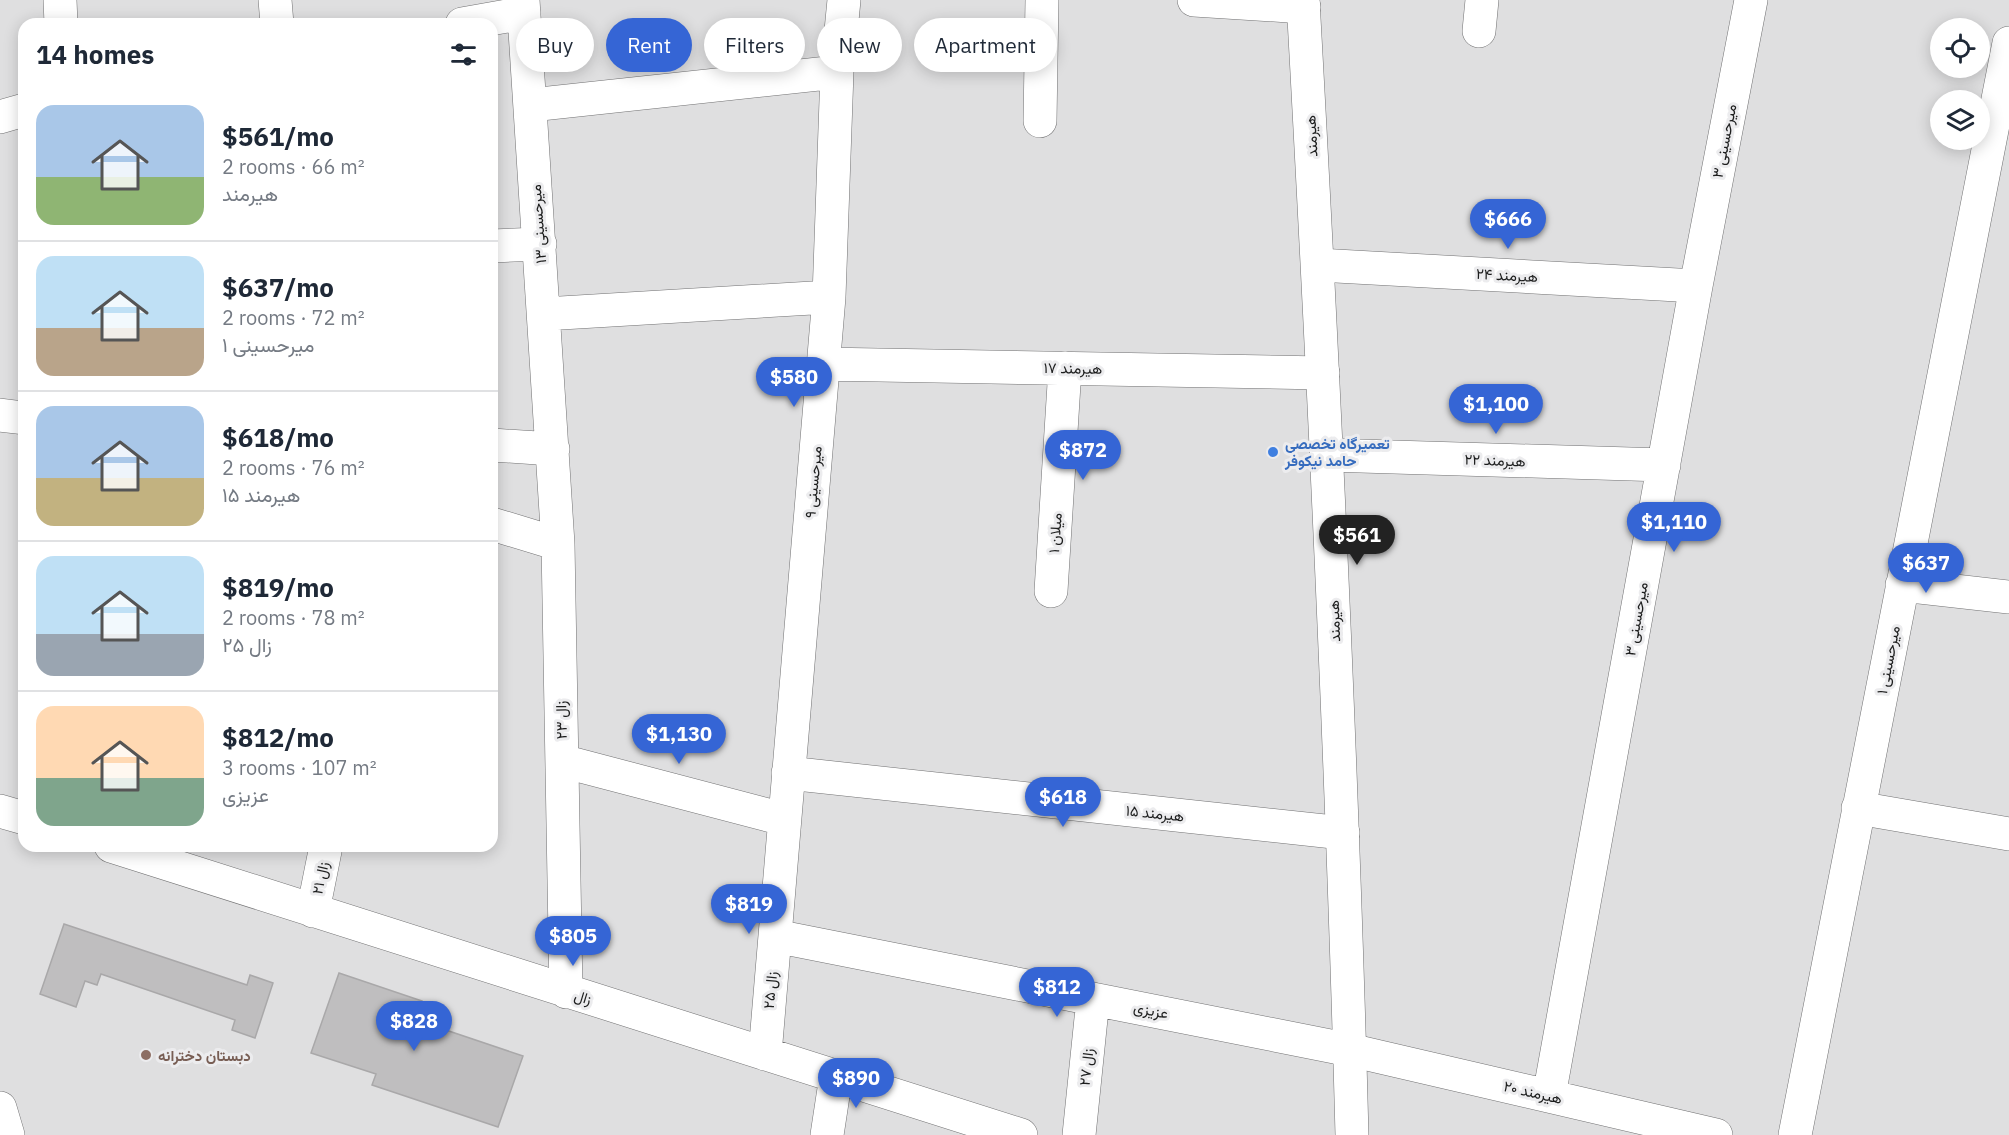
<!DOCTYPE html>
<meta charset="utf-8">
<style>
:root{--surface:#fff;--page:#f2f2f3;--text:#1f2937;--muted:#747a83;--line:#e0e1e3;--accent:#3565d5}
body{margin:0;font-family:"IBM Plex Sans",Vazirmatn,sans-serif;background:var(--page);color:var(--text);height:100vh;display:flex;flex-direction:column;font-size:22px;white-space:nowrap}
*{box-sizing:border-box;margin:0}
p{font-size:20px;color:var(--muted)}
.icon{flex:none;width:33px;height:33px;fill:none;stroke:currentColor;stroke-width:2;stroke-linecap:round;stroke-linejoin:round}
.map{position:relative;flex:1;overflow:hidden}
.sheet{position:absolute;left:18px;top:18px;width:480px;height:834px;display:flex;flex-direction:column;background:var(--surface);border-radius:18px;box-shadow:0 3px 15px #0003}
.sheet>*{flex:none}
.guide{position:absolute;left:516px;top:18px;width:570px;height:54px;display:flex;gap:12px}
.buttons{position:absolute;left:1930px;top:18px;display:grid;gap:12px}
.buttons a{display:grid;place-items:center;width:60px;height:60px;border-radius:50%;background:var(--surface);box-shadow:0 3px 15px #0003;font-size:30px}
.price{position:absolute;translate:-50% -51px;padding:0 14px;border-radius:21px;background:var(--accent);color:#fff;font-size:20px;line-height:39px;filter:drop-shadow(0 2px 3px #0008)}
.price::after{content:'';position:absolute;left:50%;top:36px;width:18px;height:14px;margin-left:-9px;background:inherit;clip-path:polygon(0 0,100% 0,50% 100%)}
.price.current{background:#222;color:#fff}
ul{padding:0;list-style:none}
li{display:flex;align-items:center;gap:18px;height:150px;padding:0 18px}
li+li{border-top:2px solid var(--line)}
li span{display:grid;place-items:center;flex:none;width:168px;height:120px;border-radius:18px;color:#555}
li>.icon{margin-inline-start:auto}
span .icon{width:72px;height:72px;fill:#fffc;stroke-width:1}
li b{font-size:26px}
h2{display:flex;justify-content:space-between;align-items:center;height:72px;padding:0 18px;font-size:26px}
.pill{padding:0 21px;border-radius:27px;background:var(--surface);box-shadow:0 3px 15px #0003;font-size:21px;line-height:54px}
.pill.current{background:var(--accent);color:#fff}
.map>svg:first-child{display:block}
</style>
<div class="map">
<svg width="2009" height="1135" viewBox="0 0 2009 1135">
<rect width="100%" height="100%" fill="#dfdfe0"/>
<!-- building -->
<path fill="#bfbebf" stroke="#a9a8a9" stroke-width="1.5" d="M64 924 247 985 250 975 273 983 255 1038 232 1030 235 1020 101 974 97 985 85 981 76 1007 40 994Z
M339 973 422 1001 413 1026 426 1030 428 1024 523 1056 498 1127 372 1085 376 1074 311 1053Z"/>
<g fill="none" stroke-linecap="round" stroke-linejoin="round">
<defs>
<path id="minor" d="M60 0 61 24
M275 0 277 24
M523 0 558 544 566 992
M1194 0 1304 7
M462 24 524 13
M1479 31 1482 0
M531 105 837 72
M0 117 24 110
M1040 121 1042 0
M492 246 540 244
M1318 265 1696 286
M544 314 829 297
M823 364 1323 373
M0 415 24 418
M492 445 553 449
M1327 455 1664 465
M492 524 558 544
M1902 585 2009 597
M1051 591 1065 368
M562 761 783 819
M788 773 1343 833
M1858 808 2009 834
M0 811 24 818
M111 846 1021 1135
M313 911 326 846
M775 936 1350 1050 1716 1135
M765 1054 829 297 837 72 844 0
M1549 1096 1696 286 1751 0
M827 1135 836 1076
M1079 1135 1093 999
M1795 1135 2009 43"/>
<path id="major" d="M1303 0C1324 378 1342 756 1352 1135
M0 1108 8 1135"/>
</defs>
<!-- minor casing -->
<use href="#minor" stroke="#717172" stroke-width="34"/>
<!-- major casing -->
<use href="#major" stroke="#717172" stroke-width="34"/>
<!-- minor -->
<use href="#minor" stroke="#fff" stroke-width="33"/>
<!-- major -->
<use href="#major" stroke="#fff" stroke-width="33"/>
</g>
<!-- markers -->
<circle fill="#3f7fe0" stroke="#ececee" stroke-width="2" cx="1273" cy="452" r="6"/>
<circle fill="#8d6e63" stroke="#ececee" stroke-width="2" cx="146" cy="1055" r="6"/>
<g text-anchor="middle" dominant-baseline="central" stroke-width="6" stroke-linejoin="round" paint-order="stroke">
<!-- street labels -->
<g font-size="15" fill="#1d1e1e" stroke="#ececee">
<text transform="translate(1311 136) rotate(-93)">هیرمند</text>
<text transform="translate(1724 141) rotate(-79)">میرحسینی ۳</text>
<text transform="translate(538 224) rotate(-94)">میرحسینی ۱۳</text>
<text transform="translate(1507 275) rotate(3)">هیرمند ۲۴</text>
<text transform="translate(1073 368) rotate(1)">هیرمند ۱۷</text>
<text transform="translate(1495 460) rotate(2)">هیرمند ۲۲</text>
<text transform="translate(813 482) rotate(-85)">میرحسینی ۹</text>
<text transform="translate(1055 533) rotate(-86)">میلان ۱</text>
<text transform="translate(1636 619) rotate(-80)">میرحسینی ۳</text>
<text transform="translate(1334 621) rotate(-92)">هیرمند</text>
<text transform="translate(1888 660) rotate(-79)">میرحسینی ۱</text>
<text transform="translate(561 720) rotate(-91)">زال ۲۳</text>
<text transform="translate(1155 813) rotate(6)">هیرمند ۱۵</text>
<text transform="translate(320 878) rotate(-78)">زال ۲۱</text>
<text transform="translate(770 990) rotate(-85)">زال ۲۵</text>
<text transform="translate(583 997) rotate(17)">زال</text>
<text transform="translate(1151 1010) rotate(11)">عزیزی</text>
<text transform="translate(1086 1067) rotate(-84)">زال ۲۷</text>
<text transform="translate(1533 1092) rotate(13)">هیرمند ۲۰</text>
</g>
<!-- shop labels -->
<g font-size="15" font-weight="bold" fill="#366cbe" stroke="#ececee" text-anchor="start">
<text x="1285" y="443">تعمیرگاه تخصصی<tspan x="1285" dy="17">حامد نیکوفر</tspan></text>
</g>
<!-- education labels -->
<g font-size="15" font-weight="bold" fill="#785e54" stroke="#ececee" text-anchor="start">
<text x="158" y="1055">دبستان دخترانه</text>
</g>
</g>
</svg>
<div class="buttons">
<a><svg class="icon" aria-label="locate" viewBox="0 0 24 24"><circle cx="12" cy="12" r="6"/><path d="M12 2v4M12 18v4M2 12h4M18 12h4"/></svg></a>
<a><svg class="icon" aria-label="layers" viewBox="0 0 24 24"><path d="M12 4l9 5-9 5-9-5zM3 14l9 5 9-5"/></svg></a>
</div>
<b class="price" style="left:1508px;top:250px">$666</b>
<b class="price" style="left:794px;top:408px">$580</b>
<b class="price" style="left:1496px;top:435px">$1,100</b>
<b class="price" style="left:1083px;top:481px">$872</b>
<b class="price" style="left:1674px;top:553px">$1,110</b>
<b class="price current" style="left:1357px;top:566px">$561</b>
<b class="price" style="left:1926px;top:594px">$637</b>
<b class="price" style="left:679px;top:765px">$1,130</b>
<b class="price" style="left:1063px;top:828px">$618</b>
<b class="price" style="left:749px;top:935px">$819</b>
<b class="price" style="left:573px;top:967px">$805</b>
<b class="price" style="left:1057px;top:1018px">$812</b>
<b class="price" style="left:414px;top:1052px">$828</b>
<b class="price" style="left:856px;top:1109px">$890</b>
<div class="guide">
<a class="pill">Buy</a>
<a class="pill current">Rent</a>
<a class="pill">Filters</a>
<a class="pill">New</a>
<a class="pill">Apartment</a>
</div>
<section class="sheet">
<h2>14 homes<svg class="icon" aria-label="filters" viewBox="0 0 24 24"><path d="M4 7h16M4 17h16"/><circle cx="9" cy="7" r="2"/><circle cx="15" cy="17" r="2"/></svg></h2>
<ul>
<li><span style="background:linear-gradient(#a9c7e8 60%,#8fb573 0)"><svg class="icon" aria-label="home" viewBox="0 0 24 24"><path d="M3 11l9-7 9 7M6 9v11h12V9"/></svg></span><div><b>$561/mo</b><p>2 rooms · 66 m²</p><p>هیرمند</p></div></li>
<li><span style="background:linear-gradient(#bfe0f5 60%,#b9a48a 0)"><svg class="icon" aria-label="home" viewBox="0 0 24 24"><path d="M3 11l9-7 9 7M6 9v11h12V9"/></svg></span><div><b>$637/mo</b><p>2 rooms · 72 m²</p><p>میرحسینی ۱</p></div></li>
<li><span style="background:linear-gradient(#a9c7e8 60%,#c2b280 0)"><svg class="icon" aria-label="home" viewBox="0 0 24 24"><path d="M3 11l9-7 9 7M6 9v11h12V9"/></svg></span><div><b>$618/mo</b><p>2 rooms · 76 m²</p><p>هیرمند ۱۵</p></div></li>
<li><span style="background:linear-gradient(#bfe0f5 65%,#9aa5b1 0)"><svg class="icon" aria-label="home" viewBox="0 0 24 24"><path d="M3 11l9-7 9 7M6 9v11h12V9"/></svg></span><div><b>$819/mo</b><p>2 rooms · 78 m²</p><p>زال ۲۵</p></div></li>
<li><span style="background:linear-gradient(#ffd9b3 60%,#7fa58c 0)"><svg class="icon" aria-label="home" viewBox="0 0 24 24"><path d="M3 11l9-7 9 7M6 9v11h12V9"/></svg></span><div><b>$812/mo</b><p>3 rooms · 107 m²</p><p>عزیزی</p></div></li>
</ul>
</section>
</div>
